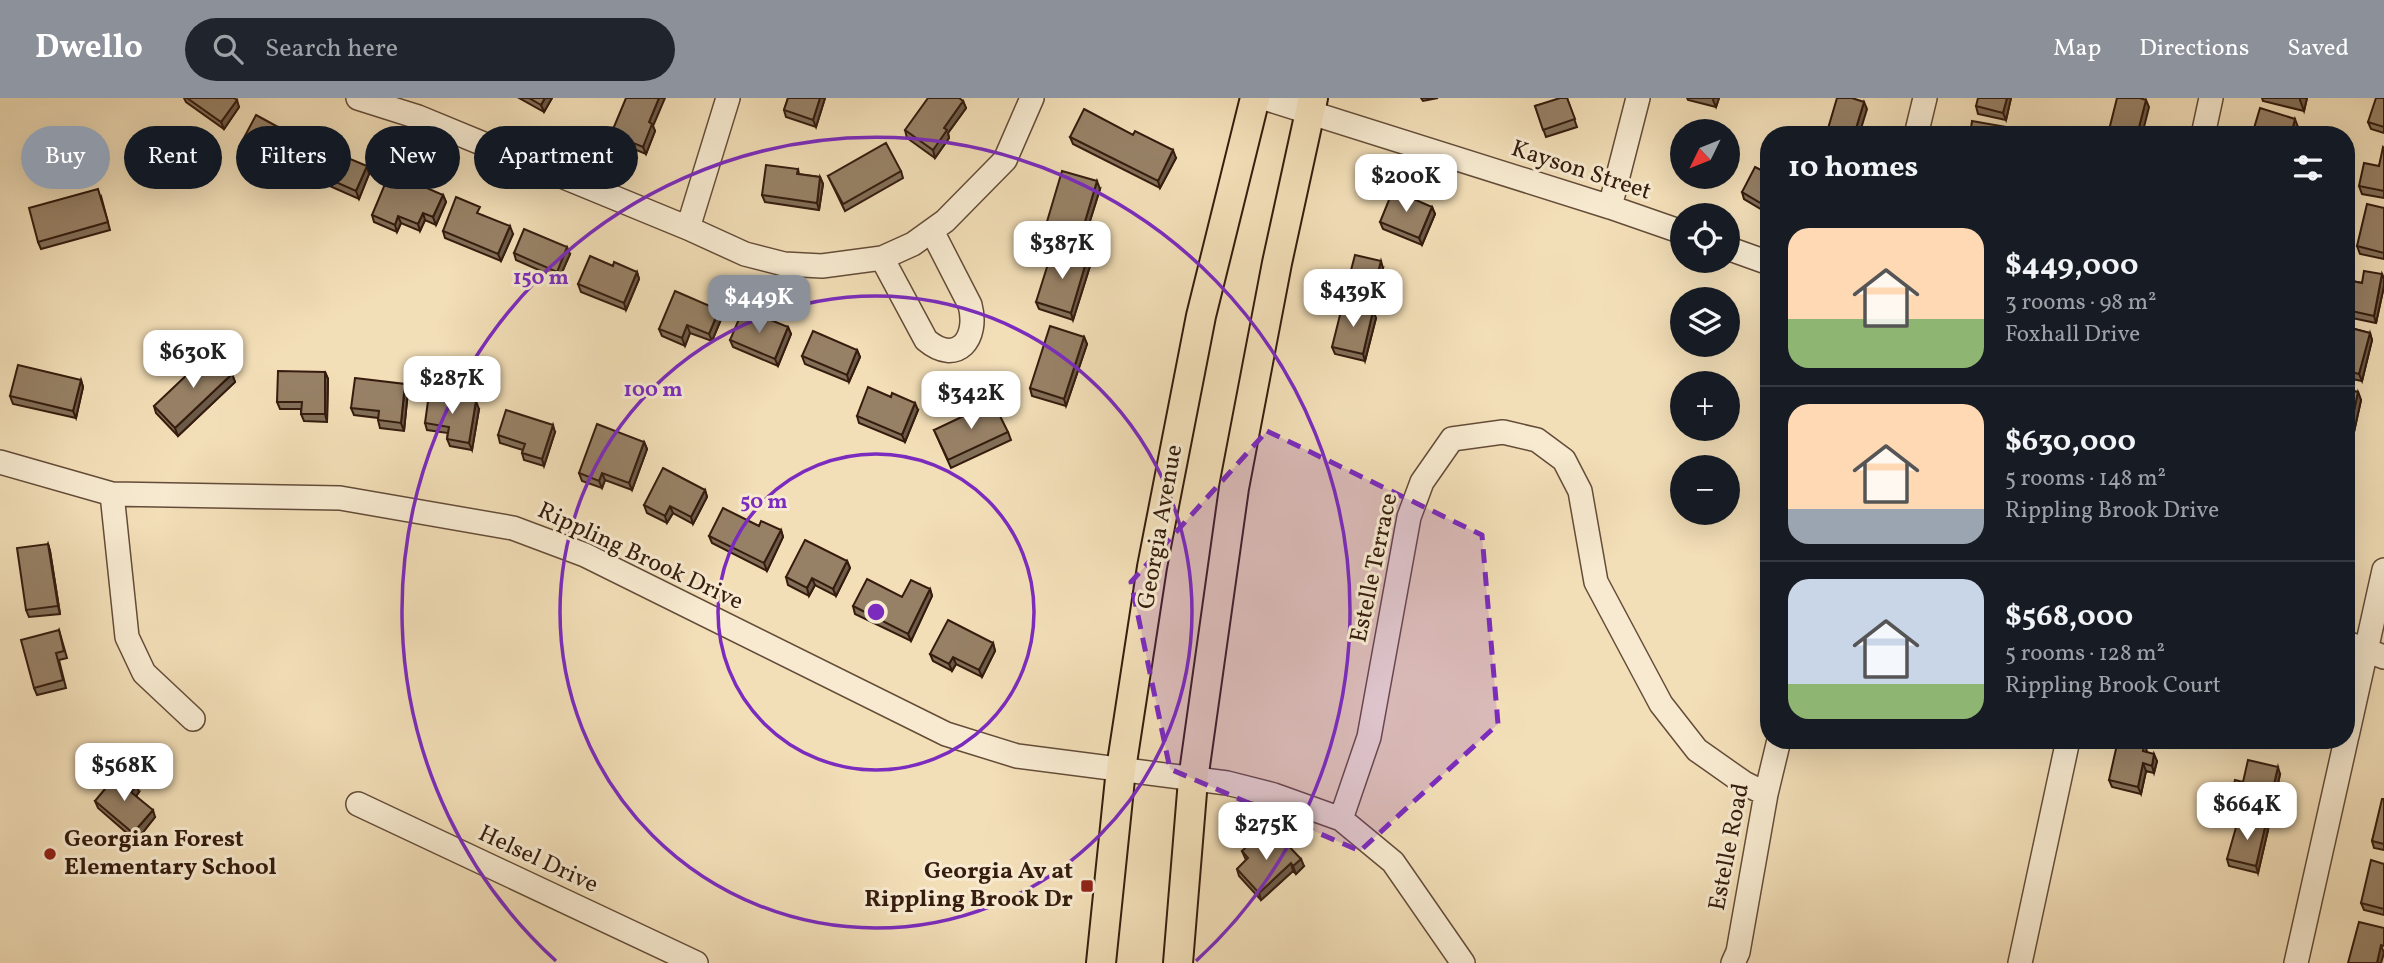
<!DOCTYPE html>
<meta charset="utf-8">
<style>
:root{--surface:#171b24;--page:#20242c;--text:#f1f3f6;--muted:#9ea1a6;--line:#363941;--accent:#8c9099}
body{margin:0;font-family:Vollkorn,serif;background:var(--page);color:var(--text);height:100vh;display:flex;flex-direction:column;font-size:26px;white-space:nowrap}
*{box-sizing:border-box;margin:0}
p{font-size:23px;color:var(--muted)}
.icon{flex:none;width:38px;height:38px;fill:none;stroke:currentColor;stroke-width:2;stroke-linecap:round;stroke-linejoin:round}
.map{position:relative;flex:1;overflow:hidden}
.panel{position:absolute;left:1760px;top:28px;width:595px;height:623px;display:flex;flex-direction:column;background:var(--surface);border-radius:28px;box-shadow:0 7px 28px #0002}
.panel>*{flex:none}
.guide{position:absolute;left:21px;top:28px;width:665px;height:63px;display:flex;gap:14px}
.needle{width:46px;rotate:227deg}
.buttons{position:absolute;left:1670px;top:21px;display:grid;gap:14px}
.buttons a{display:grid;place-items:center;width:70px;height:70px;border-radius:50%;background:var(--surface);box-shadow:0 7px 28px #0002;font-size:35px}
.price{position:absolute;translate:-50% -60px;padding:0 16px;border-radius:14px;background:#fff;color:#222;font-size:23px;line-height:46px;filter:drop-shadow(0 2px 4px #0008)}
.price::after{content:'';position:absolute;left:50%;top:42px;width:21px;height:16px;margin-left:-10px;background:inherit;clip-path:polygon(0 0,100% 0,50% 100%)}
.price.active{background:var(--accent);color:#fff}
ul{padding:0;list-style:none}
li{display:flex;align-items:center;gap:21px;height:175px;padding:0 28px}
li+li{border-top:2px solid var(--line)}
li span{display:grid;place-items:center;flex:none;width:196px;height:140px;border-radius:21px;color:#555}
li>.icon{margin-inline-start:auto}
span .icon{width:84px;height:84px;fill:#fffc;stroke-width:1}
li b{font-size:30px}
h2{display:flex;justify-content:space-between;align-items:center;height:84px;padding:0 28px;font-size:30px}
.chip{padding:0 24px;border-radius:32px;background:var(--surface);box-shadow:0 7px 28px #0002;font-size:24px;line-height:63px}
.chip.active{background:var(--accent);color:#fff}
header{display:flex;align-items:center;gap:42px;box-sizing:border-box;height:98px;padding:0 35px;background:var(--accent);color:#fff}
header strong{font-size:33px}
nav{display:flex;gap:38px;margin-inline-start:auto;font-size:24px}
.search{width:490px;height:63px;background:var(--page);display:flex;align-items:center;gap:18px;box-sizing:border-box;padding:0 24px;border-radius:38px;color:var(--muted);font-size:26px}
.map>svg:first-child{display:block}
</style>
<header>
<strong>Dwello</strong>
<div class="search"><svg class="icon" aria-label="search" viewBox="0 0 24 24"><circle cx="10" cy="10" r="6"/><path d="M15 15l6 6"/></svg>Search here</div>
<nav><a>Map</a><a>Directions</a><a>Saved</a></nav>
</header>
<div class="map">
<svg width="2384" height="865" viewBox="0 0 2384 865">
<rect width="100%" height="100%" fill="#f2deb7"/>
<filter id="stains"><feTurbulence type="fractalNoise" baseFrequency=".00286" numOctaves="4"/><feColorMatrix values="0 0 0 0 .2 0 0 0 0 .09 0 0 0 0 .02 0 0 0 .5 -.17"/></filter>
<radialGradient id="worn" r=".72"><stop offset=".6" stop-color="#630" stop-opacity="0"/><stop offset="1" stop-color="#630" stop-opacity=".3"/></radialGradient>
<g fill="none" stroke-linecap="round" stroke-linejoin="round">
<defs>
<path id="minor" d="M358 0 418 19 688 130 745 156 784 166 822 168 882 160 913 146 945 123 1005 62 1032 0
M1264 0 1610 109 1682 134
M1916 37 1925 0
M2203 37 2211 0
M1610 109 1638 0
M688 130 728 0
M1727 150 1769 165
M882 160 926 242C957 268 979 241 970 207L932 133
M0 364 112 396 340 400 513 430 585 457 946 636 1017 658 1227 685 1274 697 1341 721 1393 764 1463 865
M112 396 127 539 144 575 193 621
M2347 545 2384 559
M2347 638 2384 472
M358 706 696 865
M1341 721 1369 639 1409 419 1422 384 1452 341 1503 334 1537 342 1564 362 1580 393 1596 484 1661 606 1697 652 1744 685 1766 696
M1733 865 1738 854 1766 696 1779 642
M2020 865 2068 642
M2296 865 2346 642"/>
<path id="major" d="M1101 865 1121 671 1152 469 1201 218 1255 0
M1178 865 1193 682 1234 390 1277 165 1313 0"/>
</defs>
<!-- minor casing -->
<use href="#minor" stroke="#644c38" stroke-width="26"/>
<!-- major casing -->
<use href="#major" stroke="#351c0e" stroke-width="32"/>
<!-- minor -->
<use href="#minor" stroke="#f7ead0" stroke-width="23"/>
<!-- major -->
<use href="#major" stroke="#f2deb7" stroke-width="28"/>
</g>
<!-- wall -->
<path fill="#826f58" stroke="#351c0e" stroke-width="2" d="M184 0H234L239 9 224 31 186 4Z
M519 0H552L544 14Z
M788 0H825L816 29 786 19 784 12Z
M1421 0H1438L1423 3Z
M1567 0 1577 29 1546 39 1535 8Z
M1687 0H1719L1716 9 1688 2Z
M2011 0 2006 22 1978 16 1976 8Z
M2262 0H2307L2304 13 2263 3Z
M2384 0V35L2371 31 2368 24Z
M963 3 966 10 948 35 949 40 935 60 907 40 905 32Z
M653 28 655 33 646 56 614 43 611 36Z
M278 29 280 37 297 45 300 53 286 79 242 56 239 49Z
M1133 37 1176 60 1160 90 1073 46 1070 39Z
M2384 50V100L2362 96 2359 88 2379 68Z
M1727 55 1732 67 1727 69Z
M798 71 799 76 820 79 823 86 819 112 765 104 762 97Z
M901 73 903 80 845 113 828 78Z
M313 74 369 76 359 101 316 82Z
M1769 76V116L1744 101 1742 94Z
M1688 79H1705L1691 85Z
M1100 91 1083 145 1049 134 1046 127Z
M443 97 446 104 436 127 425 122 420 133 401 125 397 134 374 124 372 117Z
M101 98 110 132 41 151 38 144Z
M1432 109 1435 116 1422 147 1383 131 1380 124Z
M2384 110V161L2360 156 2357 148Z
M482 117 513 136 501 163 445 140 443 133Z
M514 155 570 156 559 181 516 162Z
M1087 161 1090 168 1073 222 1039 211 1036 204Z
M613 168 637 174 639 181 626 212 581 194 578 186Z
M1383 170 1374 209 1348 202 1345 195Z
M2382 176 2384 181V188L2376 225 2347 219V182L2362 185Z
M719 212 722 219 712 243 690 235 685 248 662 238 659 231Z
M1373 213 1376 220 1365 263 1335 256 1332 249Z
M764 223 788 229 791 236 778 268 733 249 730 242Z
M2347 229 2370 235 2372 242 2362 283 2347 280Z
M1084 239 1087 246 1066 308 1032 298 1030 290Z
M857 252 860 259 849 284 805 266 802 258Z
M325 274 328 281 327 324 304 323 301 316V311H280L277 304Z
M232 276 235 284 178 338 156 315 154 308Z
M81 282 83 289 76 320 13 306 10 298Z
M2347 292 2358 294 2361 302 2352 343 2347 342Z
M408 293 404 333 380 330 378 322V320L354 317 351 310Z
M479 311 472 352 450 348 447 341 448 335 427 332 425 325Z
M918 312 905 344 859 325 857 318Z
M934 332 1008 334 1011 342 951 370Z
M555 334 544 368 524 362 522 355 523 352 500 345 498 337Z
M644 344 647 351 632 392 605 382 602 390 582 383 579 375Z
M705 392 707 399 693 426 673 415 667 425 647 415 644 407Z
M759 428 781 432 783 439 767 473 712 445 709 438Z
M48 446 50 453 60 516 29 519 26 512Z
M847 463 850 470 836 498 815 487 809 498 788 487 786 479Z
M930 491 932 498 911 543 855 516 853 508 902 499Z
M59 532 67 560 59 562 66 590 37 597 34 590Z
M993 545 995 553 982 579 956 566 952 573 933 563 930 556Z
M2145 645 2147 654 2157 663 2154 675 2146 673 2141 696 2112 689 2109 682Z
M2280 676 2271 719 2233 711 2230 703 2243 684Z
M139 694 136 698 155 719 136 743 98 710 95 703Z
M2384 701V752L2374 750 2372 743Z
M2268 732 2258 775 2229 768 2227 761Z
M1265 745H1273L1304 768 1296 776 1293 773 1261 802 1239 778 1237 771 1246 762 1242 753Z
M2384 766V817L2364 812 2361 805Z"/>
<!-- shaded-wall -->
<path fill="#6a5a47" stroke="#351c0e" stroke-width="2" d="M545 0H552L544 14 541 7Z
M659 0H665L653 28 655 33 646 56 643 49 649 24Z
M820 0H825L816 29 813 22Z
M1714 0H1719L1716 9 1713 2Z
M2007 0H2011L2006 22 2003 15Z
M2300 0H2307L2304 13 2300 2Z
M237 2 239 9 224 31 221 24Z
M2146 2 2149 9 2142 37H2137Z
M963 3 966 10 948 35 949 40 935 60 933 52 944 30Z
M1864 4 1867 11 1859 37H1854Z
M2295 21 2298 29 2296 37H2291Z
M297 45 300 53 286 79 283 72Z
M1173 52 1176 60 1160 90 1158 83Z
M367 68 369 76 359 101 356 93Z
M820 79 823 86 819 112 817 105Z
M1097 83 1100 91 1083 145 1081 137Z
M443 97 446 104 436 127 433 119Z
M1432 109 1435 116 1422 147 1419 140Z
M423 115 425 122 420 133 418 126Z
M398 118 401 125 397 134 395 127Z
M510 128 513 136 501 163 498 156Z
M567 149 570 156 559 181 557 174Z
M1087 161 1090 168 1073 222 1071 215Z
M1381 163 1383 170 1374 209 1371 201Z
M637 174 639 181 626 212 624 205Z
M2382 176 2384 181V188L2376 225 2374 218Z
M719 212 722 219 712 243 709 236Z
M1373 213 1376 220 1365 263 1363 256Z
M687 227 690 235 685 248 682 240Z
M788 229 791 236 778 268 775 261Z
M2370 235 2372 242 2362 283 2359 276Z
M1084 239 1087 246 1066 308 1064 301Z
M857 252 860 259 849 284 847 277Z
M325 274 328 281 327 324 325 316Z
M232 276 235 284 178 338 175 330Z
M81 282 83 289 76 320 73 313Z
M405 286 408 293 404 333 401 325Z
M2358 294 2361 302 2352 343 2349 336Z
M476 303 479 311 472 352 469 345Z
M915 305 918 312 905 344 902 337Z
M553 327 555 334 544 368 542 361Z
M644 344 647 351 632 392 629 385Z
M2347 357 2349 363 2347 371Z
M602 375 605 382 602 390 599 383Z
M705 392 707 399 693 426 691 419Z
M670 408 673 415 667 425 665 418Z
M781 432 783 439 767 473 764 465Z
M48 446 50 453 60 516 58 508Z
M847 463 850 470 836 498 833 491Z
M812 480 815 487 809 498 807 490Z
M930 491 932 498 911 543 908 536Z
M993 545 995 553 982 579 979 572Z
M953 559 956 566 952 573 949 566Z
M2154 656 2157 663 2154 675 2152 668Z
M2143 665 2146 673 2141 696 2138 689Z
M2278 669 2280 676 2271 719 2268 712Z
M137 687 139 694 134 701 131 694Z
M153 712 155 719 136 743 133 735Z
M2266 725 2268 732 2258 775 2256 768Z
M1301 761 1304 768 1296 776 1293 768Z
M1291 765 1293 773 1261 802 1259 795Z
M2381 847 2384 855 2381 865H2377Z"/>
<!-- building -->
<path fill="#978166" stroke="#351c0e" stroke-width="2" d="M187 0H234L237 2 221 24Z
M529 0H545L541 7Z
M626 0H659L649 24 652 26 643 49 611 36Z
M788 0H820L813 22 784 12Z
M928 0H959L963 3 944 30 947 32 933 52 905 32Z
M1560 0H1567L1575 21 1543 32 1535 8Z
M1837 0H1852L1864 4 1854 37H1835L1827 34Z
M1978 0H2007L2003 15 1976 8Z
M2117 0H2140L2146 2 2137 37 2108 36Z
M2376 0H2384V29L2368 24Z
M2260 10 2295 21 2291 37H2252Z
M1084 11 1133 37 1135 33 1173 52 1158 83 1070 39Z
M256 17 278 29 275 34 297 45 283 72 239 49Z
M1972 23 2018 31 2017 37H1970Z
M1682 44V64L1674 48Z
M886 45 901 73 843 106 828 78Z
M2383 49 2384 50V93L2359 88 2364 65 2379 68Z
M324 50 367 68 356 93 313 74Z
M766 67 798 71 797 76 820 79 817 105 762 97Z
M1755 69 1769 76V110L1742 94Z
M1062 73 1097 83 1081 137 1046 127Z
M390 74 443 97 433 119 423 115 418 126 398 118 395 127 372 117Z
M98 91 108 124 38 144 29 110Z
M1393 92 1432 109 1419 140 1380 124Z
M456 99 480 109 477 115 510 128 498 156 443 133Z
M2367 106 2384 110V155L2357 148Z
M524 131 567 149 557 174 514 155Z
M1053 150 1087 161 1071 215 1036 204Z
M1355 157 1381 163 1371 201 1345 195Z
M590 158 613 168 614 164 637 174 624 205 578 186Z
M2364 173 2382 176 2374 218 2347 212V182L2362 185Z
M675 193 719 212 709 236 687 227 682 240 659 231Z
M1343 205 1373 213 1363 256 1332 249Z
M742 214 764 223 766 220 788 229 775 261 730 242Z
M1050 228 1084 239 1064 301 1030 290Z
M2347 229 2370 235 2359 276 2347 273Z
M813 233 857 252 847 277 802 258Z
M211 254 232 276 175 330 154 308Z
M18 267 81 282 73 313 10 298Z
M278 273 325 274V316H301L302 304H277Z
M355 280 405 286 401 325 378 322 379 313 351 310Z
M868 289 891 299 892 295 915 305 902 337 857 318Z
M2347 292 2358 294 2349 336H2347Z
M429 296 476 303 469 345 447 341 449 329 425 325Z
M993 304 1008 334 948 362 934 332Z
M506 312 553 327 542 361 522 355 525 346 498 337Z
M597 326 644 344 629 385 602 375 599 383 579 375Z
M663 370 705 392 691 419 670 408 665 418 644 407Z
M723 410 759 428 761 423 781 432 764 465 709 438Z
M805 442 847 463 833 491 812 480 807 490 786 479Z
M48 446 58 508 26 512 17 450Z
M867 481 902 499 911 482 930 491 908 536 853 508Z
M948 522 993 545 979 572 953 559 949 566 930 556Z
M59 532 64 553 56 555 63 582 34 590 21 542Z
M2118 642H2130L2145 645 2143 653 2154 656 2152 668 2143 665 2138 689 2109 682Z
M2248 662 2278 669 2268 712 2230 703 2235 682 2243 684Z
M120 673 137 687 131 694 153 712 133 735 95 703Z
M2382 701H2384V746L2372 743Z
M2239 719 2266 725 2256 768 2227 761Z
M1258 738 1265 745 1269 741 1273 745 1280 739 1301 761 1293 768 1291 765 1259 795 1237 771 1248 760 1242 753Z
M2371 762 2384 766V811L2361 805Z
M2359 824 2384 830V848L2381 847 2377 865H2348Z"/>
<!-- marked area -->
<path fill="#7b2cbf" fill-opacity="0.2" stroke="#7b2cbf" stroke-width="5" stroke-dasharray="14 9" stroke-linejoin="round" d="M1267 333 1482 437 1498 626 1360 753 1170 671 1131 484Z"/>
<!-- distance rings -->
<g fill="none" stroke="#7b2cbf" stroke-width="3.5">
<circle cx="876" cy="514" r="158"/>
<circle cx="876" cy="514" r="316"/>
<path d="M556 863A474 474 0 1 1 1196 863"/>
</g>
<!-- markers -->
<g fill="#8f2418" stroke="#f7ead0" stroke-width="2.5">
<circle cx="50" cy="756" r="7"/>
<rect x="1080" y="781" width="14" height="14" rx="3.5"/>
</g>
<g text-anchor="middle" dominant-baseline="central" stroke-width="6" stroke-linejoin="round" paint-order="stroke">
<!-- street labels -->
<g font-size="24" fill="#351c0e" stroke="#f7ead0">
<text transform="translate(1581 73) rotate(18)">Kayson Street</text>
<text transform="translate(1161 429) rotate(-80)">Georgia Avenue</text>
<text transform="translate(640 459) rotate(25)">Rippling Brook Drive</text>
<text transform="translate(1375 470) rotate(-78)">Estelle Terrace</text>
<text transform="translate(1730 749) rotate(-79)">Estelle Road</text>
<text transform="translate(538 762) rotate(25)">Helsel Drive</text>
</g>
<!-- poi labels -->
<g font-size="24" font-weight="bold" fill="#351c0e" stroke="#f7ead0" text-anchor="start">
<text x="64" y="742">Georgian Forest<tspan x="64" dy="28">Elementary School</tspan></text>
<text x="1073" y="774" text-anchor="end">Georgia Av at<tspan x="1073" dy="28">Rippling Brook Dr</tspan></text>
</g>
</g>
<circle cx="876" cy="514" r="10" fill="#7b2cbf" stroke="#f7ead0" stroke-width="3.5"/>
<g font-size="21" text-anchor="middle" font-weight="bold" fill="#7b2cbf" stroke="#f7ead0" stroke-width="6" stroke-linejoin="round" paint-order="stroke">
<text x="541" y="186">150 m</text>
<text x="653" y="298">100 m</text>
<text x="764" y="410">50 m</text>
</g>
<rect width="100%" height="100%" filter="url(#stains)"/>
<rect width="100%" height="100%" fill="url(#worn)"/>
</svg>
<div class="buttons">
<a><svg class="needle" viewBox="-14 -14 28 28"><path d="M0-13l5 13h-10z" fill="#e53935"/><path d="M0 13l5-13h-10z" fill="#9ea1a6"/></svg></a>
<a><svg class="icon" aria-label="locate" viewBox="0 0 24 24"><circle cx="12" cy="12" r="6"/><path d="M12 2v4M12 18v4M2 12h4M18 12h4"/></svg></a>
<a><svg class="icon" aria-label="layers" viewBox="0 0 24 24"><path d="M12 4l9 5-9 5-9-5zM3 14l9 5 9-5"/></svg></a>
<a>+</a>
<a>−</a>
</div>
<b class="price" style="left:1406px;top:116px">$200K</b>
<b class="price" style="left:1062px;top:183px">$387K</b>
<b class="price" style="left:1353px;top:231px">$439K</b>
<b class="price active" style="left:759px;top:237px">$449K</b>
<b class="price" style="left:193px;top:292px">$630K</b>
<b class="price" style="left:452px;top:318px">$287K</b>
<b class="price" style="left:971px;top:333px">$342K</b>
<b class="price" style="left:124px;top:705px">$568K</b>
<b class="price" style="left:2247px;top:744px">$664K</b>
<b class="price" style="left:1266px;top:764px">$275K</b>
<div class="guide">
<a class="chip active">Buy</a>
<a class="chip">Rent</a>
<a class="chip">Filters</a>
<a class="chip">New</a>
<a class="chip">Apartment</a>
</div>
<section class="panel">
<h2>10 homes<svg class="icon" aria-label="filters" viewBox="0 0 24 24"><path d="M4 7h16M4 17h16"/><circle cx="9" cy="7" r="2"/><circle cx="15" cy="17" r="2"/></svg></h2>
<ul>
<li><span style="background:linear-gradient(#ffd9b3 65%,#8fb573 0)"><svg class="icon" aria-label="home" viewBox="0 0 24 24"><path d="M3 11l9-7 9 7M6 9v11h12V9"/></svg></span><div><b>$449,000</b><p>3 rooms · 98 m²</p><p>Foxhall Drive</p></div></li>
<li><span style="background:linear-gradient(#ffd9b3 75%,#9aa5b1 0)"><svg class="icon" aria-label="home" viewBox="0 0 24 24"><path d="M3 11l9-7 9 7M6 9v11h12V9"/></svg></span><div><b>$630,000</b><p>5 rooms · 148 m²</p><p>Rippling Brook Drive</p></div></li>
<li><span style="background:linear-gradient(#c9d6e8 75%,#8fb573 0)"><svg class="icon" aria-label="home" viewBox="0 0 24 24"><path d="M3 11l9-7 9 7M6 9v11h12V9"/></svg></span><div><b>$568,000</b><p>5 rooms · 128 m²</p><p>Rippling Brook Court</p></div></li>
</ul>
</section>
</div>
